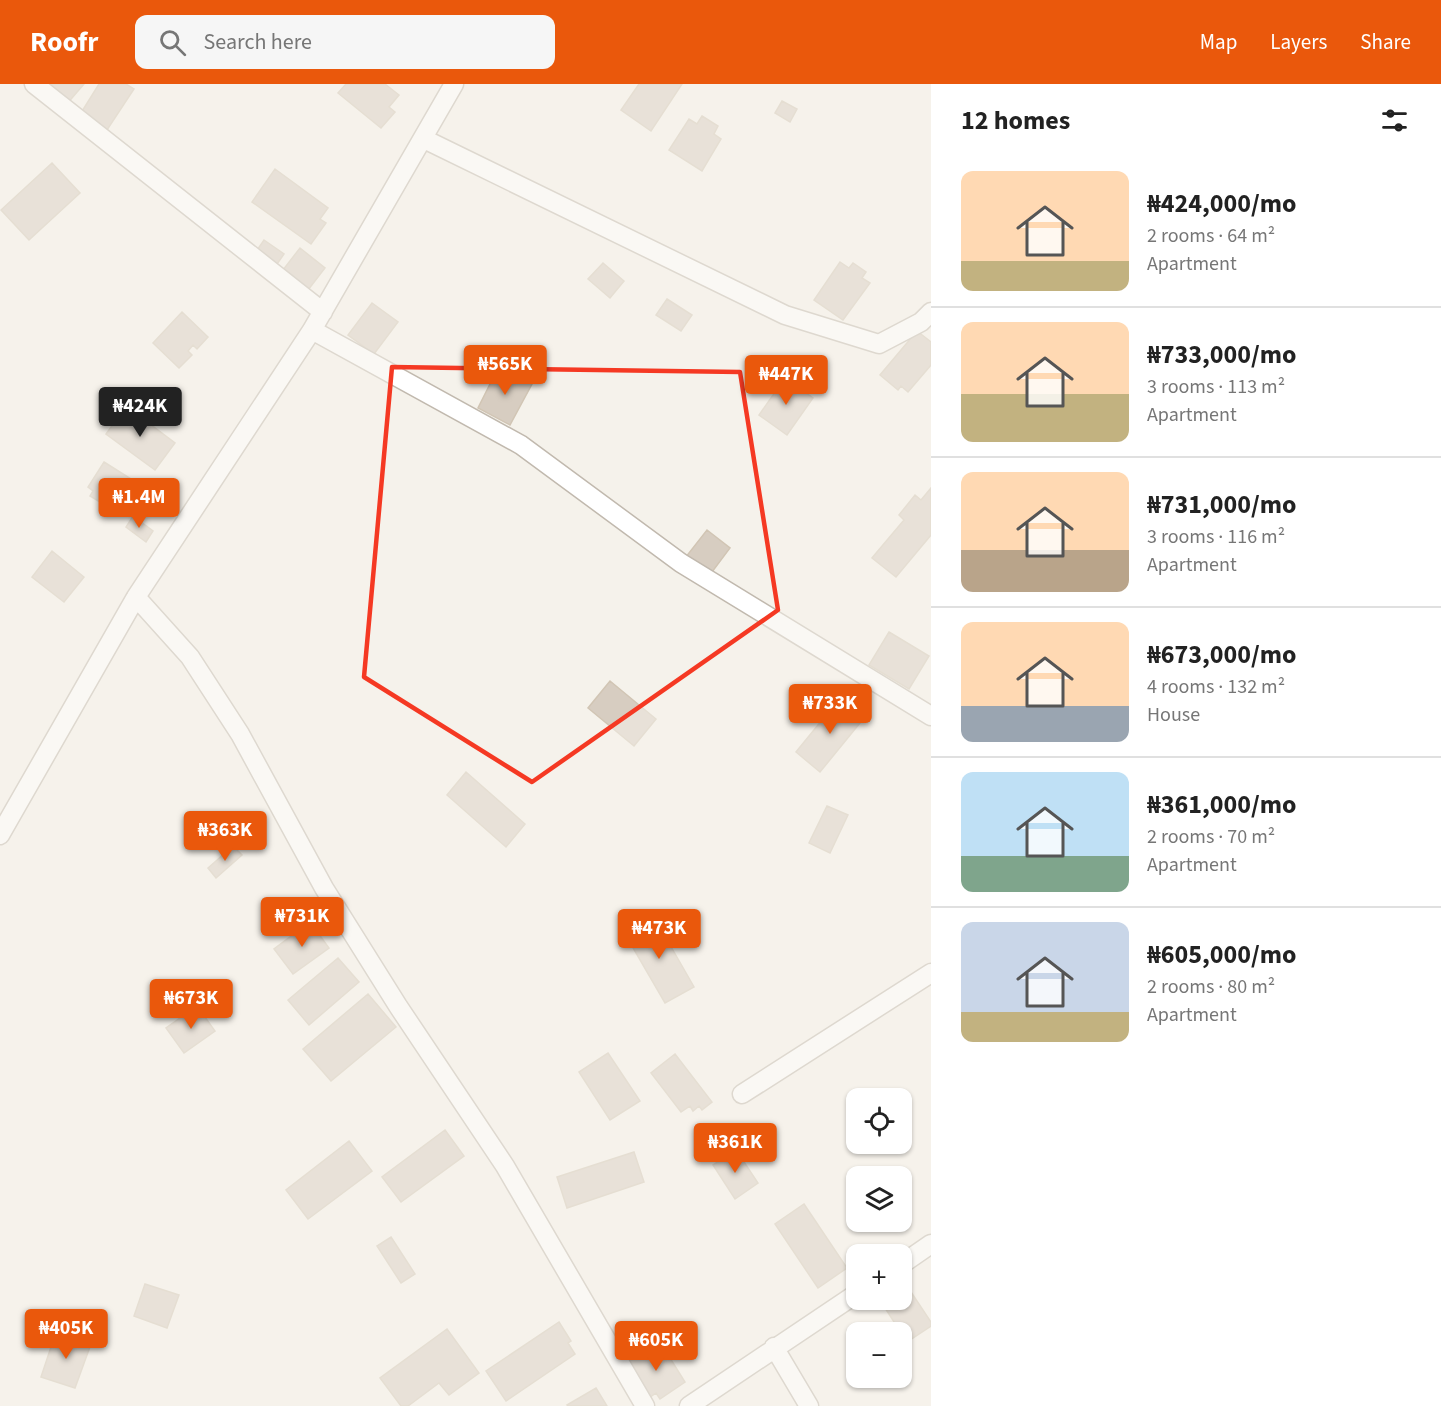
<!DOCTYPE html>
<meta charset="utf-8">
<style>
:root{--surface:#fff;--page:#f6f6f6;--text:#222;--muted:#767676;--line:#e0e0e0;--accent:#ea580c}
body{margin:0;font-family:"Source Sans 3",sans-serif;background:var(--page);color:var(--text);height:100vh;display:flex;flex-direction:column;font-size:22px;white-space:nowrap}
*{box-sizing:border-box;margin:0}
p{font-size:20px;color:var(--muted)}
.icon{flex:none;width:33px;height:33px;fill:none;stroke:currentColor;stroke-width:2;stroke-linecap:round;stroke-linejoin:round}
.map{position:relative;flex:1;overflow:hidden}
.side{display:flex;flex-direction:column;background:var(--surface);width:510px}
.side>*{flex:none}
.buttons{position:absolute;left:846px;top:1004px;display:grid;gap:12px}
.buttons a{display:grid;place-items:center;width:66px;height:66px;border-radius:12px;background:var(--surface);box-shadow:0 2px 4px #0004;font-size:30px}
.price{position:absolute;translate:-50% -51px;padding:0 14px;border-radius:6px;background:var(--accent);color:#fff;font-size:20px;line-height:39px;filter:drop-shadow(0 2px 3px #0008)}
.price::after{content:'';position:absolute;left:50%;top:36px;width:18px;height:14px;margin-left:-9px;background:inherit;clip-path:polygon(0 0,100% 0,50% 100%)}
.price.on{background:#222;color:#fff}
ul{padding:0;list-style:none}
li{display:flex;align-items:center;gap:18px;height:150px;padding:0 30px}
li+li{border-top:2px solid var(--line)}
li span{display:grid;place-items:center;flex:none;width:168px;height:120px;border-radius:12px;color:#555}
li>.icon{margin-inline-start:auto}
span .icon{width:72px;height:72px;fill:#fffc;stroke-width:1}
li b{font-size:26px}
h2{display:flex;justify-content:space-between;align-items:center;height:72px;padding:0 30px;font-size:26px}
header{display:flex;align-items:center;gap:36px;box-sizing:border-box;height:84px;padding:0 30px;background:var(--accent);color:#fff}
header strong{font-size:28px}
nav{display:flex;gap:33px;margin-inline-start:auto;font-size:21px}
.search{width:420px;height:54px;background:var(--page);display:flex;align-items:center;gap:15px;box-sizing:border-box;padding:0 21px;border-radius:12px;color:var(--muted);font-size:22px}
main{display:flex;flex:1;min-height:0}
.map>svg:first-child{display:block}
</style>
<header>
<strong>Roofr</strong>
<div class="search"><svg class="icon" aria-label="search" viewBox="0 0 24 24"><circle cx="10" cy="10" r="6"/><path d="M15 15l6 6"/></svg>Search here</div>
<nav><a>Map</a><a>Layers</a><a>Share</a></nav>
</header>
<main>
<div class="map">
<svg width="931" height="1322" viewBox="0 0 931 1322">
<rect width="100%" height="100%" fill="#f5f2eb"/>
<!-- building -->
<path fill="#d7cdc1" stroke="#d1c5b4" stroke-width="1.5" d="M41 0H84L66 21Z
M99 0H126L134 5 105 49 79 32Z
M346 0H385L399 11 389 23 395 28 381 44 338 9Z
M639 0H682L651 47 621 26Z
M782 17 797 25 790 38 775 29Z
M702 32 718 42 714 50 721 55 702 87 669 66 689 35 697 40Z
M52 79 80 109 29 156 1 126Z
M275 85 328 124 320 135 326 139 311 160 252 118Z
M264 156 284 170 275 183 255 169Z
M300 164 325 184 305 210 279 191Z
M840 178 849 184 853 179 866 188 862 194 870 199 843 236 814 216Z
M603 179 624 197 610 214 588 195Z
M667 215 692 231 681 247 656 231Z
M372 219 398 238 374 270 348 251Z
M182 228 208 253 197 265 193 261 188 267 192 271 179 284 153 259Z
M917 247 931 258V281L908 308 901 302 898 306 880 291Z
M499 282 532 300 510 341 478 324Z
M785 294 813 314 787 351 759 331Z
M126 322 175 359 155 386 106 350Z
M104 378 139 400 120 430 90 412 93 407 88 403Z
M931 404V451L896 493 872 474 904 436 899 431 915 411 921 416Z
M133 432 153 447 146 458 126 443Z
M707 446 730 464 709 492 685 474Z
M52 467 84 493 64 518 32 493Z
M889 548 929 572 909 605 869 581Z
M610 597 656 635 634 662 588 624Z
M840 614 864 634 820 688 796 668Z
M466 688 525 740 506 763 447 711Z
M827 722 848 731 830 769 809 759Z
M233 762 242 771 216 794 208 784Z
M654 833 694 903 665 919 625 850Z
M310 838 329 864 293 890 274 865Z
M338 874 359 898 309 941 288 916Z
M368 910 396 943 331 997 303 965Z
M197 922 215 947 184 969 166 944Z
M608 969 640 1017 610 1036 579 988Z
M675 970 712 1018 702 1026 699 1022 693 1027 690 1022 681 1028 651 989Z
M445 1046 464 1072 401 1118 382 1093Z
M349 1057 372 1087 308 1135 286 1106Z
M736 1066 758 1099 735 1115 713 1081Z
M634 1068 644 1098 567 1124 557 1093Z
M804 1120 847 1184 818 1204 775 1140Z
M391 1153 415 1190 401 1199 377 1162Z
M145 1200 179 1211 167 1244 134 1232Z
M911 1208 931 1238V1242L907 1258 885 1224Z
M559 1238 571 1257 568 1259 575 1270 506 1317 486 1287Z
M447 1245 479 1289 449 1311 439 1299 408 1322H401L380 1294Z
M56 1248 91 1260 75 1304 41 1293Z
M660 1258 685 1298 660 1315 656 1309 649 1314 627 1279Z
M596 1304 607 1322H568L567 1321Z"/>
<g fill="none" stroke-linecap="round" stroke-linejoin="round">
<defs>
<path id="minor" d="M34 0 323 228
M424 55 785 231 879 260 921 238 931 228
M312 246 521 361 681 479 931 632
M136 513 190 573 240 650 324 804 398 922 505 1082 645 1322
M0 751 136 513 312 246 454 0
M742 1010 931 889
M902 1180 931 1160
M774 1263 809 1322
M689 1322 856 1210"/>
</defs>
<!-- minor casing -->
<use href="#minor" stroke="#c1b9ae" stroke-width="21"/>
<!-- minor -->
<use href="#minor" stroke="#fff" stroke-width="18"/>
</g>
<!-- marked area -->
<path d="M0 0H931V1322H0ZM392 283 740 288 778 526 532 698 364 593Z" fill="#f5f2eb" fill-opacity=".55" fill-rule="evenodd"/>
<path fill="none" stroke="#f53923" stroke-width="4.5" stroke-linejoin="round" d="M392 283 740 288 778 526 532 698 364 593Z"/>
</svg>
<div class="buttons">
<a><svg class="icon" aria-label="locate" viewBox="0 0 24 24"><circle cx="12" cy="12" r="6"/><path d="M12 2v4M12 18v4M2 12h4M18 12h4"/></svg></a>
<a><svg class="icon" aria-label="layers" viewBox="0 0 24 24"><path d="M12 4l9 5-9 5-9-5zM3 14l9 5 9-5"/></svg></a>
<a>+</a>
<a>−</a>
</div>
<b class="price" style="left:505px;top:312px">₦565K</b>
<b class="price" style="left:786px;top:322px">₦447K</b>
<b class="price on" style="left:140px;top:354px">₦424K</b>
<b class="price" style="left:139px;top:445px">₦1.4M</b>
<b class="price" style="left:830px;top:651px">₦733K</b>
<b class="price" style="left:225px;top:778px">₦363K</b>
<b class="price" style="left:302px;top:864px">₦731K</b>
<b class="price" style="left:659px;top:876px">₦473K</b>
<b class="price" style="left:191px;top:946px">₦673K</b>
<b class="price" style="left:735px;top:1090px">₦361K</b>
<b class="price" style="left:66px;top:1276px">₦405K</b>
<b class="price" style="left:656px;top:1288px">₦605K</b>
</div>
<section class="side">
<h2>12 homes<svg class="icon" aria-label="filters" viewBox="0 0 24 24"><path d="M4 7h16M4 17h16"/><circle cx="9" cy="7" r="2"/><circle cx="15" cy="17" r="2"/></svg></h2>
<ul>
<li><span style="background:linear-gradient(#ffd9b3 75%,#c2b280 0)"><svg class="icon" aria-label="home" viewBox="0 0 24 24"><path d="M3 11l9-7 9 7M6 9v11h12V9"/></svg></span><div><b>₦424,000/mo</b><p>2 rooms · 64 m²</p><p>Apartment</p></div></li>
<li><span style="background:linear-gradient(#ffd9b3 60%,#c2b280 0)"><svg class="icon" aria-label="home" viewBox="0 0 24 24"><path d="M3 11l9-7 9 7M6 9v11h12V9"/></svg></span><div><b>₦733,000/mo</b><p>3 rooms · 113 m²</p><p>Apartment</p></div></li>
<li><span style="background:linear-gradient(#ffd9b3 65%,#b9a48a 0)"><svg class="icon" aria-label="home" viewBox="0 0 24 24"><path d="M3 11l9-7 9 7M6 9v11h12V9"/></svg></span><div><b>₦731,000/mo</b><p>3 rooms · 116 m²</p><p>Apartment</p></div></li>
<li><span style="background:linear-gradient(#ffd9b3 70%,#9aa5b1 0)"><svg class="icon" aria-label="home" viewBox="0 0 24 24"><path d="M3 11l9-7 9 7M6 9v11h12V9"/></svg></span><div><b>₦673,000/mo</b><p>4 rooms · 132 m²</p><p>House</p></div></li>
<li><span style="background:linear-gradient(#bfe0f5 70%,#7fa58c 0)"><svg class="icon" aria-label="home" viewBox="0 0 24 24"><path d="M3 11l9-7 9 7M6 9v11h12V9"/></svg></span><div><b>₦361,000/mo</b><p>2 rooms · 70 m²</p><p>Apartment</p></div></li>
<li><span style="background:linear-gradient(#c9d6e8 75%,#c2b280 0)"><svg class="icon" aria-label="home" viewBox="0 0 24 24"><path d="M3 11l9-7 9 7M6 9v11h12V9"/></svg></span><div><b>₦605,000/mo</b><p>2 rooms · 80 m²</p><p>Apartment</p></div></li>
</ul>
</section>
</main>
